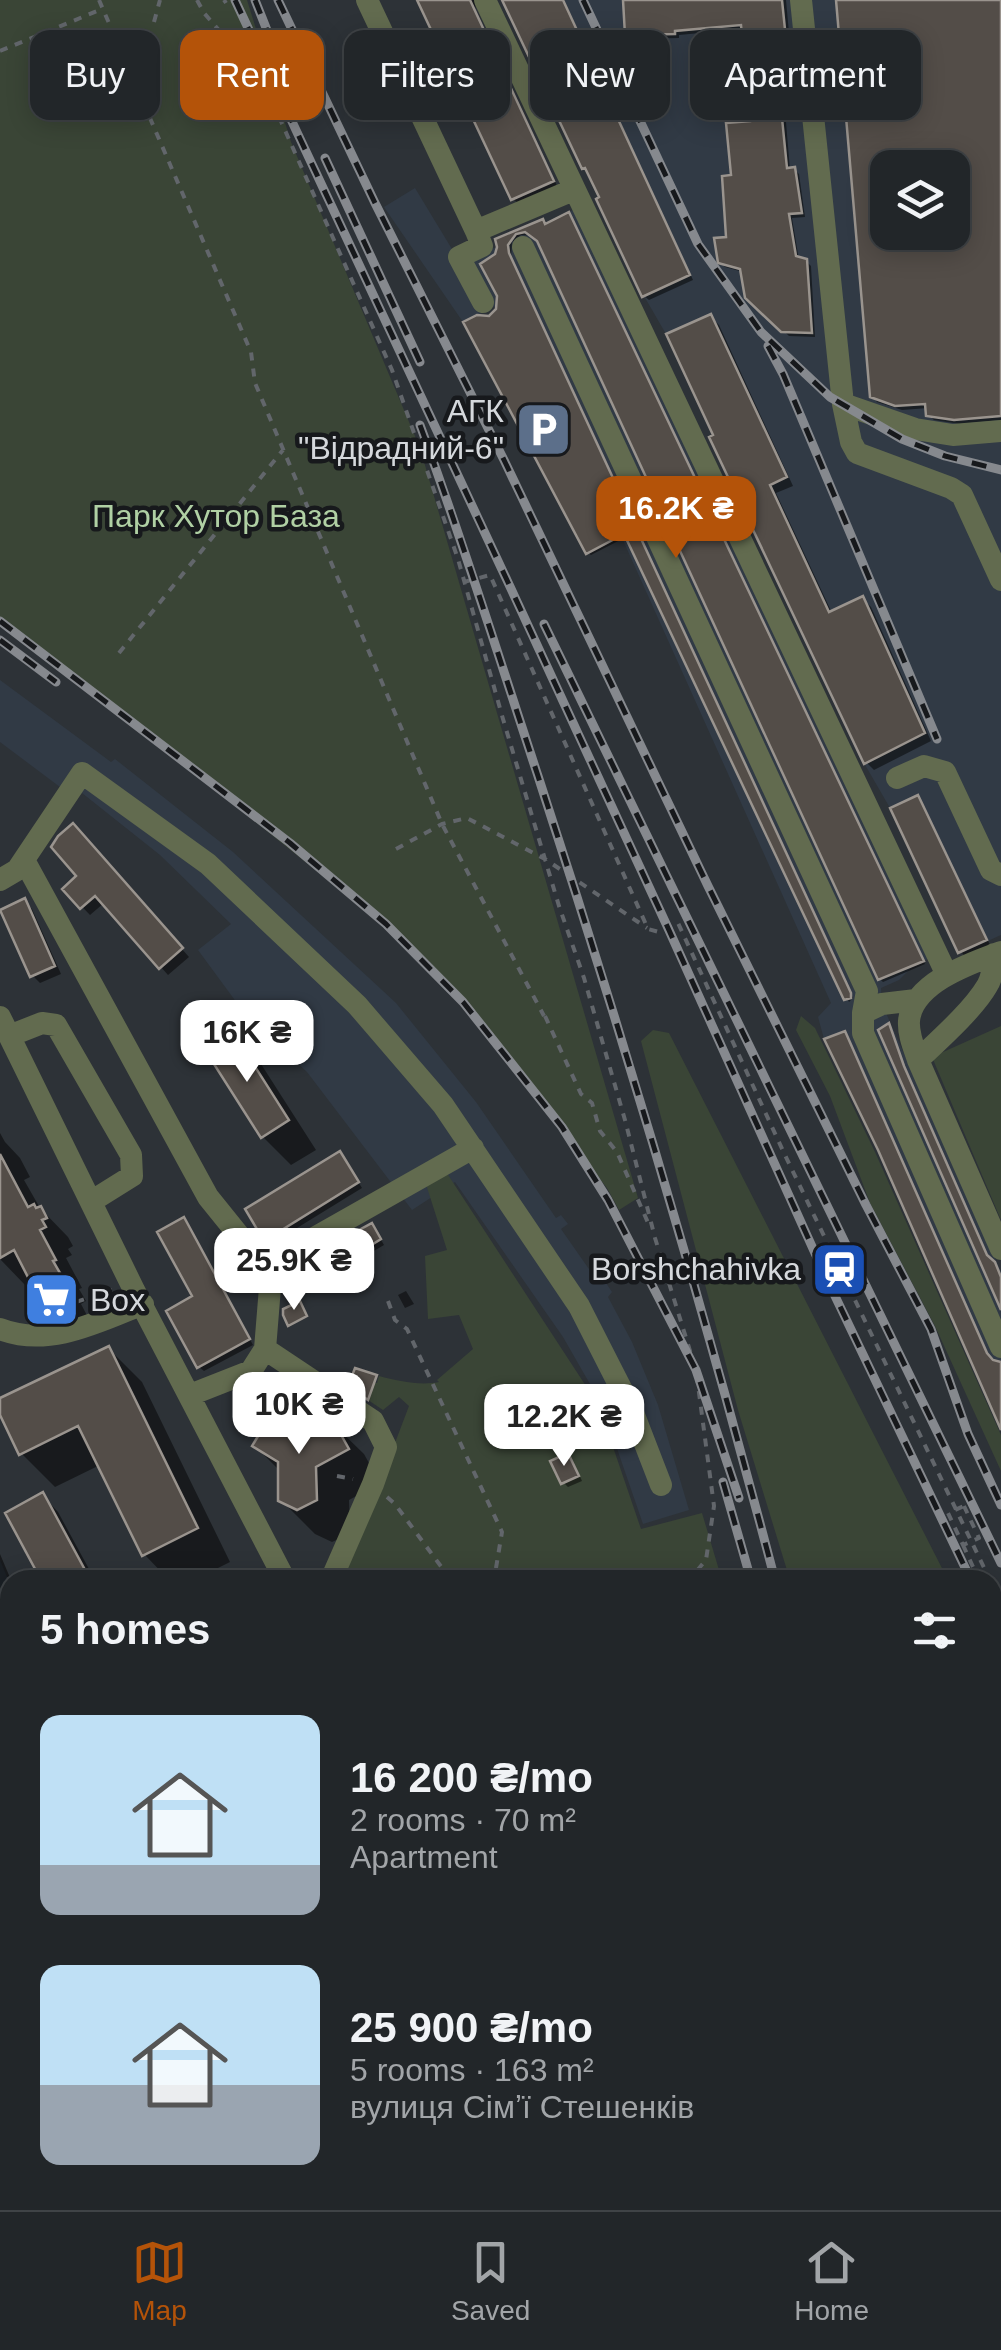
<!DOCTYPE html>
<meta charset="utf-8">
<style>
:root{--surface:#222629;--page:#2e3235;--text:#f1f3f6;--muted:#a2a5a8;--line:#3f4346;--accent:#b45309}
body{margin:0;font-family:Arial,sans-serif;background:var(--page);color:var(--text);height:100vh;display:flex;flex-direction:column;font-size:38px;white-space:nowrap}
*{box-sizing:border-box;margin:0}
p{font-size:32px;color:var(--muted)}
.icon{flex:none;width:55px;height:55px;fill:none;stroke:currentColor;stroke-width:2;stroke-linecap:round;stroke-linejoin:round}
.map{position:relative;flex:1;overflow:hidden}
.drawer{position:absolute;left:0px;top:1570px;width:1002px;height:640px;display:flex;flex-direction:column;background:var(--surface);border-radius:30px 30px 0 0;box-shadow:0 5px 25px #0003,0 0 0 2px var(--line)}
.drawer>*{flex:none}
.top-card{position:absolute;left:30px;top:30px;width:942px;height:90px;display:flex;gap:20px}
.tools{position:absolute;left:870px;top:150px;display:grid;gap:20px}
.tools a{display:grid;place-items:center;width:100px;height:100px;border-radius:20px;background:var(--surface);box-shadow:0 5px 25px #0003,0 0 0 2px var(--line);font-size:50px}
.price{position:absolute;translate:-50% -85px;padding:0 22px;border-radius:20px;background:#fff;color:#222;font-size:32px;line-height:65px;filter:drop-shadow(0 2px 5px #0008)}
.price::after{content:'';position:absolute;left:50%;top:60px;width:30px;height:22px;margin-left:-15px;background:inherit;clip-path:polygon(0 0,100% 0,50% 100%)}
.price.active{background:var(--accent);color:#fff}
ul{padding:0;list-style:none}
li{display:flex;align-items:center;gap:30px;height:250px;padding:0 40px}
li span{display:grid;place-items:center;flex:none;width:280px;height:200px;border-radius:20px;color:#555}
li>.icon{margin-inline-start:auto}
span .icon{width:120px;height:120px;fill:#fffc;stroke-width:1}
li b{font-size:42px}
h2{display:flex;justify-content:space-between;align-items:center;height:120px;padding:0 40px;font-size:42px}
.pill{padding:0 35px;border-radius:20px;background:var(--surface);box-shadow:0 5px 25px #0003,0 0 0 2px var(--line);font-size:35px;line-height:90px}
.pill.active{background:var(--accent);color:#fff}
.tabs{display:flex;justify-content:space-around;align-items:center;height:140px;border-top:2px solid var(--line);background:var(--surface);font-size:28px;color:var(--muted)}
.tabs a{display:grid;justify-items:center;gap:5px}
.tabs .active{color:var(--accent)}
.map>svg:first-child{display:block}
</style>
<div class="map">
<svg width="1001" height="2210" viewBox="0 0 1001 2210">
<rect width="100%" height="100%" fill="#2d3237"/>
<!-- built -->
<path fill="#313a45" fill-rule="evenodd" d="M508 0H1001V935L959 954 890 808 864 763 666 334 644 296ZM888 168H952V232H888Z
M415 188 461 264 577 208 928 959 913 966 899 980 881 988 882 1004 1001 1272V1430L878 1150 824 1039 818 1017 831 1003 618 529 502 303 463 322 384 207Z
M0 680 111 762 115 759 233 852 396 1003 476 1102 556 1218 561 1215 568 1224 561 1229 598 1282 604 1280 612 1292 608 1297 632 1342 658 1405 689 1510 643 1524 602 1405 563 1337 455 1182 412 1210 307 1072 245 1014 198 950 231 924 160 855 82 793 76 799 0 742Z
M0 1560 10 1584V1979L0 1983Z
M1001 1866V1976L993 1957 992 1871Z"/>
<!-- green -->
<path fill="#3a4536" d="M0 0H247L291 142 420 448 638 1198 619 1210 607 1188 430 962 0 617Z
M801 1016 815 1028 875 1152 1001 1435V1471L935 1326 870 1203 830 1096 796 1030Z
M1001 1026V1220L932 1057Z
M653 1030 669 1033 948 1580H790L738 1410 641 1041Z
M439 1161 599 1406 641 1529 702 1513 722 1580H343L409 1406 399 1397 383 1410 368 1400 374 1383H377L379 1376C398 1381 420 1386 439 1382L437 1380 473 1349 459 1315 428 1319 425 1256 447 1250 424 1178Z
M992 1728 1001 1730V1855L993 1860Z
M993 1966 1001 1985V2210H982L979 2200H992Z
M10 2124V2200H271L275 2210H0V2127Z
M542 2200H892L893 2210H537Z"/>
<!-- shadow -->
<path fill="#0007" fill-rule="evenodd" d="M420 0H476L475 13 557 186 518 203 513 199Z
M504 0H564L693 280 649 300 644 296 602 199 584 168Z
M626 0H786L797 121 786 122 790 170 794 169 799 174 805 217 792 218 799 260 806 261 811 266 815 337 789 336 748 296 743 272 725 267 720 262 728 239 733 177 752 123 743 29 679 35V38L632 39 627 34Z
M838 0H1001V420L960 424 934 420 928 414V408L902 410 877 402 872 396ZM888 168H952V232H888Z
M571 218 925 964 883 982 880 979 536 236 521 235 512 242 511 258 853 998 849 1002 628 536 591 555 588 553 490 318 499 310 498 241 542 222 546 226Z
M711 317 719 325 793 486 776 493 832 613 863 599 871 607 931 741 874 770 866 762 716 436Z
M918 798 922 803 990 945 965 956 960 951Z
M80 834 189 957 168 975 104 903 90 915 65 889 80 876Z
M24 901 32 909 61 974 40 983 32 975Z
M232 1035 261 1064 316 1150 291 1165 263 1137Z
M0 1133 5 1142 20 1158 30 1177 24 1180 40 1208 68 1237 73 1246 68 1249 72 1255 66 1258 82 1288 79 1289 86 1301 81 1304 93 1327 78 1334 51 1307 33 1282 26 1286 0 1259Z
M344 1159 362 1188 271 1244 266 1239Z
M184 1220 188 1225 253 1345 204 1371 199 1367 195 1298Z
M376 1231 384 1245 367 1255 362 1250Z
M406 1291 414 1304 405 1308 398 1295Z
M109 1349 142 1382 230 1562 194 1580H169L144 1554 100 1465 55 1487 21 1453 0 1409V1401Z
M330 1421 364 1454 380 1483 349 1500 350 1534 332 1542 315 1534 281 1500 280 1471 255 1446 301 1437Z
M568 1456 573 1461 582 1481 568 1487 563 1482Z
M42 1495 58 1512 95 1580H44Z
M0 1554 11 1580 10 1596 0 1600Z
M10 1665V1707L0 1711V1669Z
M10 1831V1874L0 1878V1835Z
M1001 1874V1970L992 1951V1878Z"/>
<!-- building -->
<path fill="#534d48" stroke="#9a948e" stroke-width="2.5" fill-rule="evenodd" d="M417 0H470L554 181 511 200Z
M502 0H563L690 275 642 297 596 199 599 197 585 168 582 169Z
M623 0H782L794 117 782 118 787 168 795 167 802 213 789 214 796 256 807 259 812 333 781 332 745 298 740 269 718 263 714 238 726 237 722 176 731 175 726 123 750 121 741 25 675 31V34L625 35Z
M836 0H1001V416L954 420 926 416 925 404 895 406 870 397ZM888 168H952V232H888Z
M569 212 924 961 878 980 537 241 525 232 516 234 508 245 509 253 851 993V998L844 1000 624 534 586 554 463 322 477 315 489 316 496 309 497 296 480 264 495 254 497 247 495 239 543 219 545 224Z
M711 314 787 477 770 485 829 612 863 596 925 733 864 764 709 437 713 435 666 334Z
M918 795 987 940 958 953 890 808Z
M73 823 183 948 159 969 95 896 80 909 62 889 76 876 51 847 58 836Z
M25 898 55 966 30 977 0 910Z
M889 1023 904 1066 987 1255 995 1262 1001 1277V1310L878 1030Z
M845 1031 987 1353 993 1360 1001 1362V1430L878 1150 824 1039Z
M233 1032 289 1120 261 1138 205 1050Z
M340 1151 359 1182 264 1241 245 1209Z
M0 1154 28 1207 34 1204 36 1208 41 1206 47 1218 42 1220 46 1227 40 1230 56 1260 53 1261 60 1273 55 1275 67 1299 48 1308 36 1285 33 1287 14 1250 0 1258Z
M184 1217 250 1339 197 1368 166 1311 192 1296 157 1232Z
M372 1223 381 1239 360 1252 350 1235Z
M300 1301 307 1316 288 1326 283 1315V1309Z
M109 1346 198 1528 142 1556 78 1426 19 1455 0 1415V1398Z
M355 1368 377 1375 368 1400 348 1386Z
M271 1415 301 1434 331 1417 349 1449 316 1467 317 1500 297 1510 278 1501V1462L252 1446Z
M568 1453 579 1476 561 1484 550 1461Z
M43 1492 84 1568 62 1580H41L5 1513Z"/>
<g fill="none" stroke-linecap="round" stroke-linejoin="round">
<!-- path -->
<path stroke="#62666b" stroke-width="4" stroke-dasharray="8 8" stroke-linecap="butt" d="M99 0 251 352 255 383 442 824 544 1016
M197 0 204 13 263 81 392 370 458 559 503 719 559 906 584 978 625 1120 655 1238 696 1370 714 1506 706 1560 689 1580
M224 0 226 3
M154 22 160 0
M0 51 102 9
M464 582 490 575 648 929 659 932 678 923 784 1153 990 1580
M119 653 283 450
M396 849 442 824 467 818 545 859 647 928
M545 1016 581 1094 592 1103 600 1131 617 1152 649 1225
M388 1301 395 1320 407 1329 502 1532 494 1580
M30 1313 46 1312 112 1290
M337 1476 353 1479
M387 1497 395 1504 451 1580
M964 1506 979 1538 963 1545 948 1513Z
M963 1545 979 1580
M992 1585 1001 1603
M786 2200 788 2210
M74 2210 85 2200
M586 2210 589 2200"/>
<!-- minor -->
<path stroke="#626b4f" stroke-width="22" d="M367 0 476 231 573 190
M485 0 947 975
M801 0 843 404 851 442 857 453 951 488 962 495 1001 580
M476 231 482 246 459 257 483 302
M523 247 867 991 863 1013
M843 404 915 429 953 435 1001 431
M897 778 924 766 945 772 991 870 1001 875
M24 860 208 1197 271 1275
M0 880 17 870 82 773 208 864 357 1005 443 1105 579 1306 632 1410 661 1485
M1001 952C971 963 912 983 909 1021 908 1034 914 1048 918 1060L1001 1249
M916 1000 882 1004 863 1013V1033L1001 1347
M0 1017 134 1290 285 1580
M9 1036 42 1023 56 1025 131 1155 132 1176 92 1201
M918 1060C938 1041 973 1010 987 986 993 977 993 965 994 954
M0 1329C48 1348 98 1322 143 1304
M265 1349 373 1421 386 1447 373 1484 331 1580
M190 1395 251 1371 265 1349 271 1275 307 1242 473 1148
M0 1626 10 1623
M391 2210 405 2200
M451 2210 464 2200
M510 2210 524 2200"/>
<!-- major -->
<path stroke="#92a468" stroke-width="25" d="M992 1683 1001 1680
M0 2027 10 2023
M0 2093 10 2089
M297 2200 299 2210"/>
<!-- tram -->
<path stroke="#86898e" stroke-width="2.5" d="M992 1656 1001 1652
M0 2065 10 2061"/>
<defs>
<path id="rail" d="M235 0 506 578 668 928 824 1273 971 1580
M255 0 282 68
M278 0 375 203 504 460 708 886 866 1205 931 1329 968 1434 1001 1505
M583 0 698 244 761 332 830 397 902 439 945 456 1001 470
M325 158 420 362
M768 346 783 374 937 739
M420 425C463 541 499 658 538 776 625 1042 704 1309 775 1580
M0 621 290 843 386 924 463 1002 562 1127 608 1200 696 1370 739 1498
M544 624 1001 1563
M0 640 56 682
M723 1482 751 1580
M992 1625 1001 1643
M909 2200 911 2210
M958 2200 960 2210"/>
</defs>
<!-- rail casing -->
<use href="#rail" stroke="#86898e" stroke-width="9"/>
<!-- rail -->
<use href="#rail" stroke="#17191c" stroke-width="5" stroke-dasharray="15" stroke-linecap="butt"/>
<!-- major-bridge -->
<path stroke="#92a468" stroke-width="25" d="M992 1639 1001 1635"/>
</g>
<!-- icons -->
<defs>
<symbol id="parking-square" viewBox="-11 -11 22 22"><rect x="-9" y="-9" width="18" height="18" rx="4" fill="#5c6f8a" stroke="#17191c"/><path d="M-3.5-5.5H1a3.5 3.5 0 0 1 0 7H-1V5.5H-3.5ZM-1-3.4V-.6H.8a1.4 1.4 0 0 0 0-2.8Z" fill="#fff"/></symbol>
<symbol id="station-square" viewBox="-11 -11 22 22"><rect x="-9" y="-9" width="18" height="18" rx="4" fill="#1a4fb4" stroke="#17191c"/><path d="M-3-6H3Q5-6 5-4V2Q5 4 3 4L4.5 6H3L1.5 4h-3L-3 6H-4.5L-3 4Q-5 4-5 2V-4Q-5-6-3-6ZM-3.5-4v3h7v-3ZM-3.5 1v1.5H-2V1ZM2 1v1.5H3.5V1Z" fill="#fff"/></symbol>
<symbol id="supermarket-square" viewBox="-11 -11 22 22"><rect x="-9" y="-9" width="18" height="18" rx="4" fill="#3f7fe0" stroke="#17191c"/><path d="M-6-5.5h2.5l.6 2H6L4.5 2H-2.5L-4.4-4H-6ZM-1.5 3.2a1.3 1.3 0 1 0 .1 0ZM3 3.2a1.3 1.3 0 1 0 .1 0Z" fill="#fff"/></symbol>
</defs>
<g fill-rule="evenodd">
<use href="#parking-square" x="512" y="398" width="63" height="63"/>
<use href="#station-square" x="808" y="1238" width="63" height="63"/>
<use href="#supermarket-square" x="20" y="1268" width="63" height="63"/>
</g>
<g text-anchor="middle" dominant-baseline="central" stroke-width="9" stroke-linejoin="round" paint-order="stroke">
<!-- poi labels -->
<g font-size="32" fill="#d5d8dc" stroke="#17191c" text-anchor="end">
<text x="504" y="411">АГК<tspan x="504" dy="37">"Відрадний-6"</tspan></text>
<text x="801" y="1269">Borshchahivka</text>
<text x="90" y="1300" text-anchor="start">Box</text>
</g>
<!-- park labels -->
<g font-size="32" fill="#b0d0a4" stroke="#17191c">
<text x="216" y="516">Парк Хутор База</text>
</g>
</g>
</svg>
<div class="tools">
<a><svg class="icon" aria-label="layers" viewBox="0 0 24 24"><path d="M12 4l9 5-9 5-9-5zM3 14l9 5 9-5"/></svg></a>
</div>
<b class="price active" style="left:676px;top:561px">16.2K ₴</b>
<b class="price" style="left:247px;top:1085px">16K ₴</b>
<b class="price" style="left:294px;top:1313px">25.9K ₴</b>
<b class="price" style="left:299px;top:1457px">10K ₴</b>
<b class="price" style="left:564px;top:1469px">12.2K ₴</b>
<div class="top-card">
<a class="pill">Buy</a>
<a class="pill active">Rent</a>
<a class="pill">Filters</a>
<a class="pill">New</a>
<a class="pill">Apartment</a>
</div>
<section class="drawer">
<h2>5 homes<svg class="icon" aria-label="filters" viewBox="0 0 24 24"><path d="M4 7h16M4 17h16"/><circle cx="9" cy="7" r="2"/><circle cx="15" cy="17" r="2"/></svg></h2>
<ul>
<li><span style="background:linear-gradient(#bfe0f5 75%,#9aa5b1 0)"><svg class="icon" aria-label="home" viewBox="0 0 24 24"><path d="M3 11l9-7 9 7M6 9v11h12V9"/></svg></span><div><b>16 200 ₴/mo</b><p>2 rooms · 70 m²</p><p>Apartment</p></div></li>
<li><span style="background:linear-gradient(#bfe0f5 60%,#9aa5b1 0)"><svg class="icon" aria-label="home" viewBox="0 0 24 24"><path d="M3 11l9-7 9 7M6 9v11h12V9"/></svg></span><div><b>25 900 ₴/mo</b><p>5 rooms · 163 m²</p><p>вулиця Сімʼї Стешенків</p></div></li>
</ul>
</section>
</div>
<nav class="tabs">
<a class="active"><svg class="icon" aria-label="map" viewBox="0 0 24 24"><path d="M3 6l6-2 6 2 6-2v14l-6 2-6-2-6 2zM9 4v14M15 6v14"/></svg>Map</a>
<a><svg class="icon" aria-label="saved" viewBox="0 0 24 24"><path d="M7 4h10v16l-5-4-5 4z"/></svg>Saved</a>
<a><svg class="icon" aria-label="home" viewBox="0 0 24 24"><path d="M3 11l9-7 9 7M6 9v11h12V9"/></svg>Home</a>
</nav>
